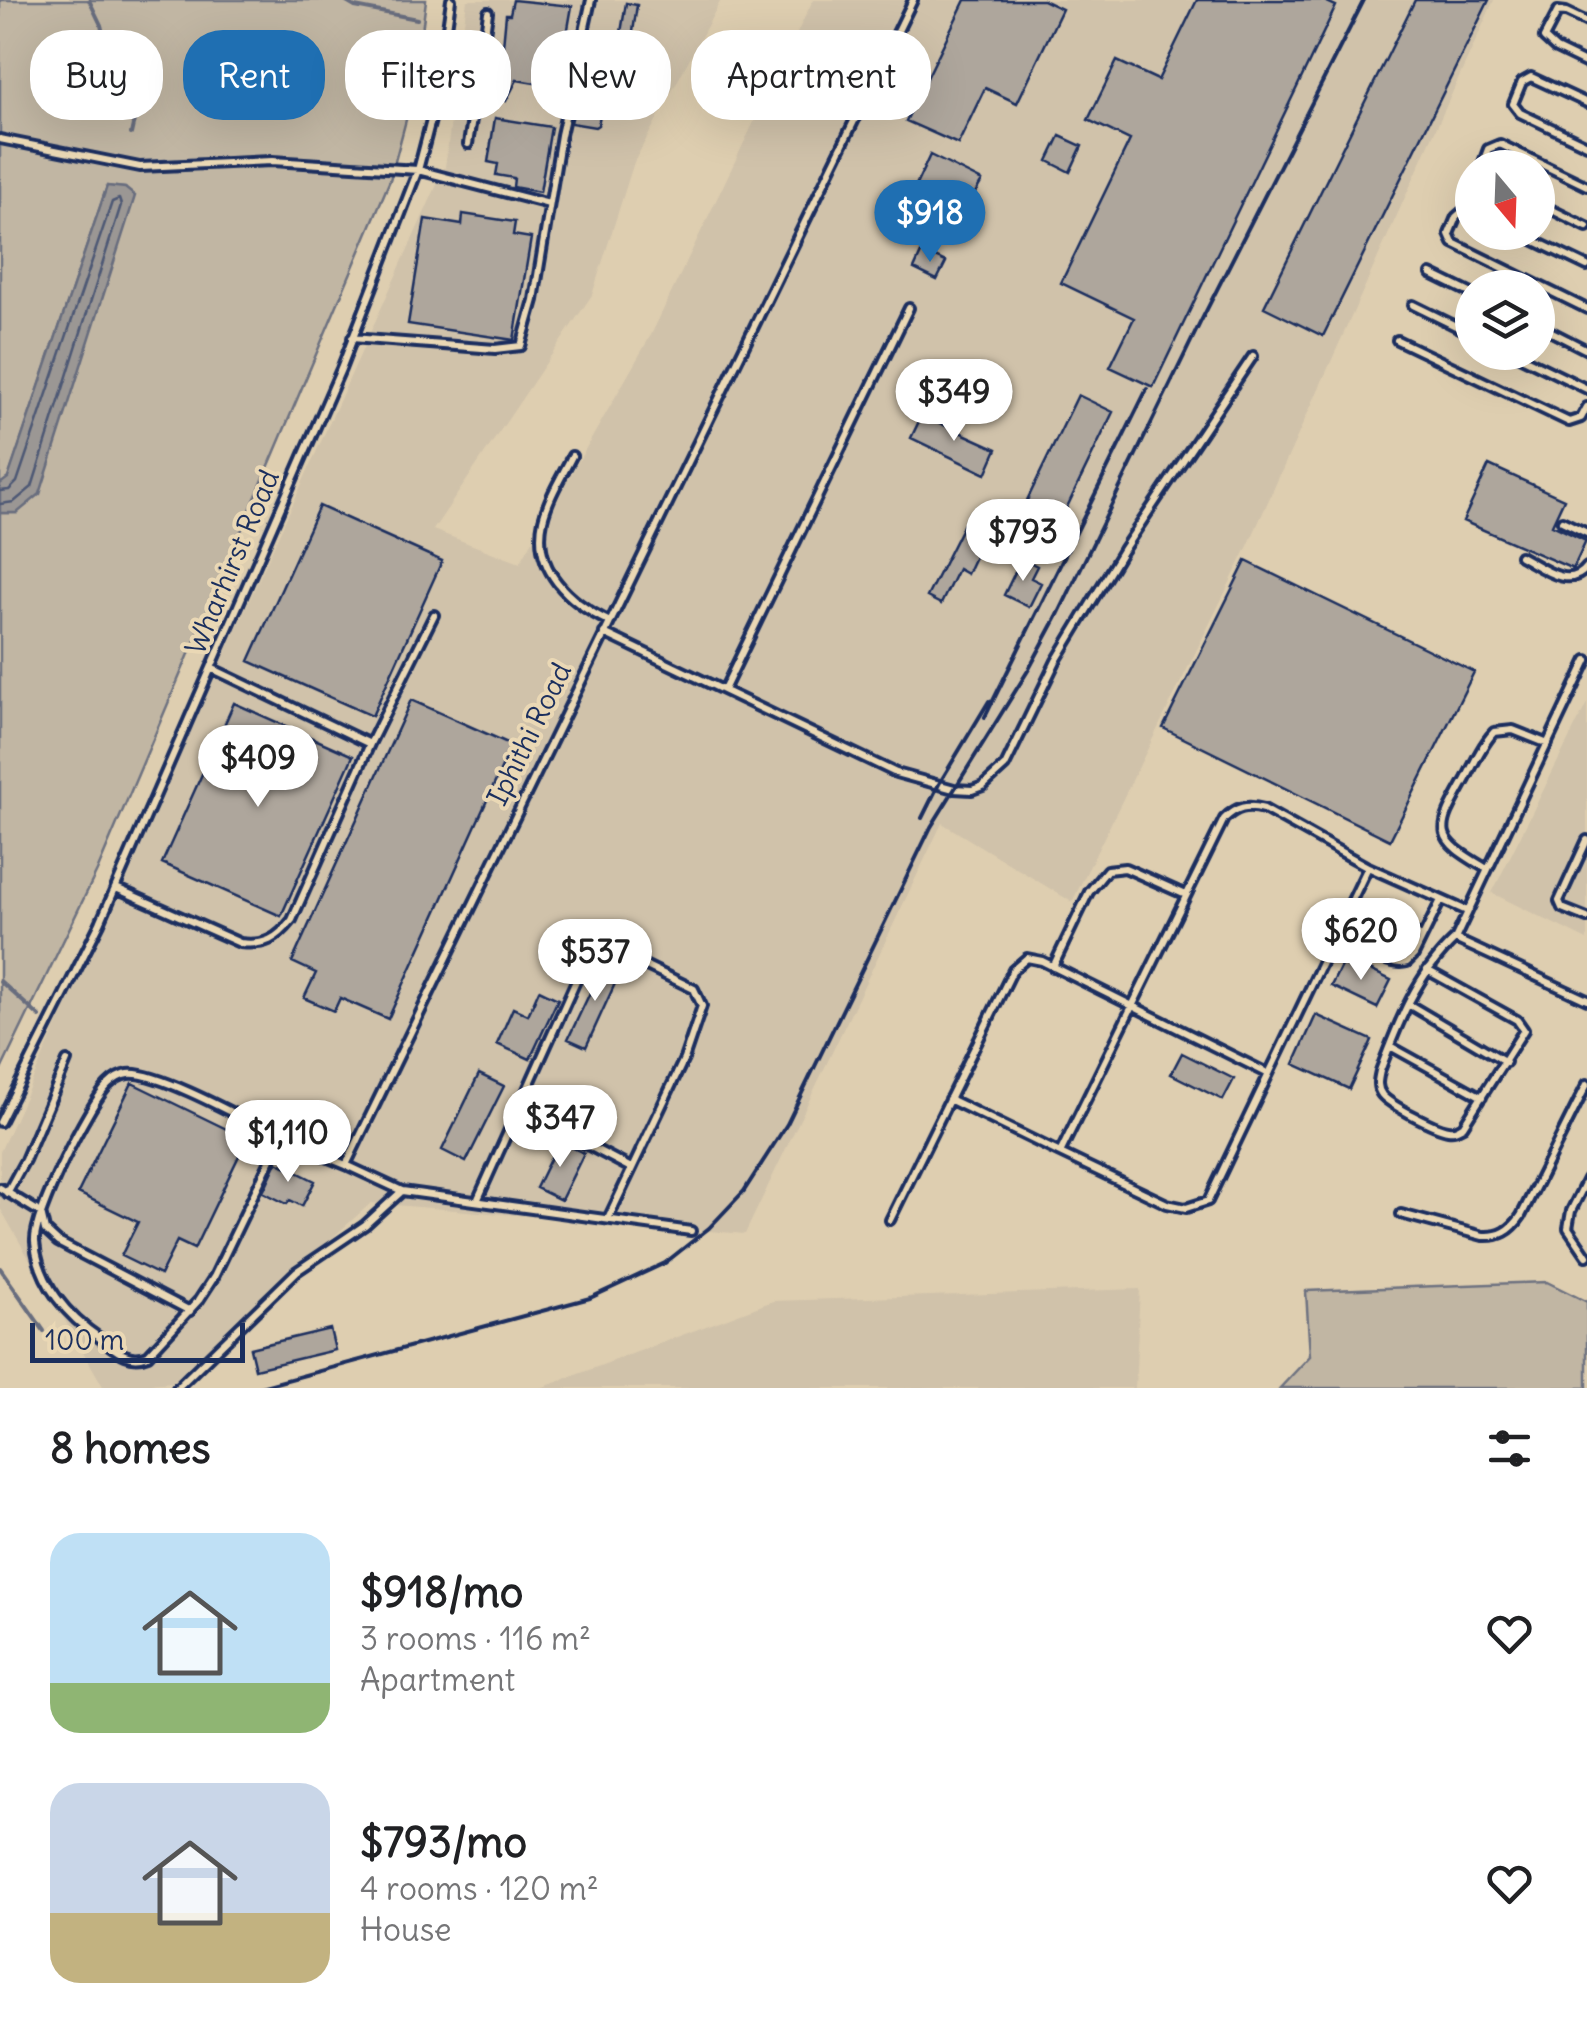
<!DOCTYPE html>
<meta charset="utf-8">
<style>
:root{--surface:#fff;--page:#f2f2f2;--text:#202124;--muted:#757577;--accent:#1f6fb2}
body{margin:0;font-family:Delius,sans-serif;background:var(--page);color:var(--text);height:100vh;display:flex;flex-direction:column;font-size:38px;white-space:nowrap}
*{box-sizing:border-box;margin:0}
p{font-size:32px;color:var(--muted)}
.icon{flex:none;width:55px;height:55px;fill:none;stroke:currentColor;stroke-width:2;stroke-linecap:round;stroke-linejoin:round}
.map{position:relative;height:1388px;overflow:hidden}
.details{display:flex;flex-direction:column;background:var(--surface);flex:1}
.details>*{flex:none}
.banner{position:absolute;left:30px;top:30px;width:1000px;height:90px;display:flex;gap:20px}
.needle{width:65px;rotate:161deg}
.controls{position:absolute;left:1455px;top:150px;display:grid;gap:20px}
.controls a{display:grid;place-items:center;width:100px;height:100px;border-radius:50%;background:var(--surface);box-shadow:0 10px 40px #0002;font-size:50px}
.scale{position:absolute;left:30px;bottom:25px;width:215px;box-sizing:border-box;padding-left:10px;border:5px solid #1b2f5e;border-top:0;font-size:28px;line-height:35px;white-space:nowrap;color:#1b2f5e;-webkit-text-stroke:8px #ead8b5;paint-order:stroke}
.price{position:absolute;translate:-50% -85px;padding:0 22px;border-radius:35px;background:#fff;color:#222;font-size:32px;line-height:65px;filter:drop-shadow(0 2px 5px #0008)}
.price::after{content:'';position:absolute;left:50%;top:60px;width:30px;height:22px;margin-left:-15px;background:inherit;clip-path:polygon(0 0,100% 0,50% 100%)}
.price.selected{background:var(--accent);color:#fff}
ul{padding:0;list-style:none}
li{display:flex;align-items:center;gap:30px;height:250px;padding:0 50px}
li span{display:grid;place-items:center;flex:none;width:280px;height:200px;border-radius:30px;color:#555}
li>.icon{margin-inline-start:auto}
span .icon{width:120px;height:120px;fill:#fffc;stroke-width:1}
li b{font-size:42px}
h2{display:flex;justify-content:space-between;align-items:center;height:120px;padding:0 50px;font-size:42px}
.tag{padding:0 35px;border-radius:40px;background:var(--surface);box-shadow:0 10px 40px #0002;font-size:35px;line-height:90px}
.tag.selected{background:var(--accent);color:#fff}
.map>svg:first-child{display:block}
</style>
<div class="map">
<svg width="1587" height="1388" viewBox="0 0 1587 1388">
<rect width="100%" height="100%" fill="#deceb0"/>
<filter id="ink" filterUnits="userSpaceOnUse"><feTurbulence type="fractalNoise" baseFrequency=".01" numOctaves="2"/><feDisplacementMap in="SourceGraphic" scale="20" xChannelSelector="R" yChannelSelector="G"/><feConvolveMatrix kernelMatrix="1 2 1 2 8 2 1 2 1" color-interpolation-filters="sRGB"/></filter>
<g filter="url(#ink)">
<!-- built -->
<path fill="#d0c2aa" d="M467 0H721L634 162 592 295 433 530 520 563 651 335 813 0H1494L1247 548 1072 902 942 823 745 1234 371 1203 172 1382 104 1388 0 1208V1152L445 167Z
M1587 703V940L1492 893Z
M1140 1289 1135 1388H541L773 1301Z"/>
<!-- green -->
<path fill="#c1b6a3" stroke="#6e7280" stroke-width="2.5" d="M0 0H426L415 86 390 180 97 871 0 1072V513H17L125 188 107 186 8 479 0 484Z
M1547 1282 1587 1302V1388H1280L1310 1356 1306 1291Z"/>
<!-- water -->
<path fill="#9b9794" stroke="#686d7e" stroke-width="2.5" d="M107 186 125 188 135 196 40 494 17 513H0V484L8 478Z"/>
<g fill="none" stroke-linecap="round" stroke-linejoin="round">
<!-- shore -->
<path stroke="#4e5974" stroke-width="2.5" d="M0 491 9 490 17 482 112 202 119 199 121 205 32 487 14 502 0 504"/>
<!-- stream -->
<path stroke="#686d7e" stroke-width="4" d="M89 0 101 25 109 60 135 98 137 107 131 134
M343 0 355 7 417 19
M0 981 40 1017
M0 1268 44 1331"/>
</g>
<!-- building -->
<path fill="#aea69c" stroke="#1b2f5e" stroke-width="2.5" d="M513 0 572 6 562 63 570 64 564 88 517 80 506 101 488 91 501 67 506 14H510Z
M965 0H1043L1062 9 1017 103 985 88 958 144 906 121Z
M1197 0H1323L1336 6 1153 387 1110 367 1134 318 1061 283 1130 140 1088 120 1117 61 1158 80Z
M1415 0H1489L1323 336 1264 307Z
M626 3 637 5 630 52 618 50Z
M583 67 603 70 602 81 615 85 610 111 601 110 598 125 595 127 571 123Z
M495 118 551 127 540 192 513 187 514 178 496 175 498 164 488 162Z
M1060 136 1082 146 1070 172 1048 161Z
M930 155 982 181 956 226 944 220 952 203 928 191 921 205 909 200Z
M463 214 515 222 513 235 531 238 514 340 408 324 425 219 462 225Z
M922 251 946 262 937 280 914 269Z
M1078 395 1113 412 1053 536 1018 519Z
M922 415 997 449 986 474 911 438Z
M1489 465 1564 499 1552 525 1586 541 1573 569 1463 521Z
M319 506 442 561 372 716 249 661Z
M970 512 991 522 967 574 958 569 941 604 927 597Z
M1022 558 1037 566 1031 578 1041 583 1029 607 1004 595Z
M1246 561 1474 672 1390 840 1163 728Z
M411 700 512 745 388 1019 340 998 334 1011 304 998 316 973 292 962Z
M234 703 353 756 281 916 162 863Z
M1345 958 1391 980 1377 1008 1331 986Z
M605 961 623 966 586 1047 568 1039Z
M539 990 558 999 530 1059 497 1044 513 1008 528 1015Z
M1316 1015 1372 1040 1349 1089 1294 1064Z
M1182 1053 1234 1079 1223 1100 1171 1074Z
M479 1074 504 1086 466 1162 442 1150Z
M132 1083 247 1139 194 1249 177 1241 160 1275 121 1256 138 1222 78 1193Z
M559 1141 584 1153 561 1200 536 1188Z
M277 1162 315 1181 302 1206 290 1200 287 1204 263 1192Z
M330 1329 335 1350 255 1369 250 1348Z"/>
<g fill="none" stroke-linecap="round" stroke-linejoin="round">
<defs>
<path id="service" d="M1587 22 1566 12 1558 11 1544 38 1556 49 1587 64
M443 57 481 64 468 144
M481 64 488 12
M1587 103 1531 77 1522 82 1513 104 1520 113 1587 145
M0 139 140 167 272 161 418 170 549 204
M1481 168 1488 149 1500 144 1587 186
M1538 203 1587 227
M1472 212 1464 210 1456 217 1449 234 1453 243 1587 309
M1516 232 1587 266
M1431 274 1472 294
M1413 305 1472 334
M1538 325 1587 350
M352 338 495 349 521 346 534 300 561 135 591 0
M1397 340 1569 422 1581 418 1587 407
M1511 352 1587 389
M572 456C562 476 548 498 543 520 532 570 570 603 610 622
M1562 521 1587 533
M1520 556C1541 567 1569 591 1587 567
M604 633 896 773 954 789 972 790 983 786 1005 766 1056 661 1123 550 1253 356
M1587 660 1455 939 1587 1000
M211 668 370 744
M724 690 909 308
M1587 840 1559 901 1562 908 1587 918
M1368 867 1208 1201 1186 1208 1167 1204 1060 1153 1224 819C1236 807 1247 804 1264 809L1368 867 1467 911
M1487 869C1432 837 1436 832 1466 779 1474 763 1482 745 1494 732L1513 730 1548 744
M116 888 240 943C265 946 277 939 292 920L370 744 434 615
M1422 937 1378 917 1371 920 1362 941C1368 954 1393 966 1407 962L1414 955 1441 900
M1053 967 1089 892 1107 870 1125 868 1186 895
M1427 970 1517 1020 1524 1030 1463 1126C1457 1129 1455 1131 1448 1130 1435 1128 1390 1105 1382 1095 1376 1087 1378 1080 1380 1071 1398 1023 1417 974 1455 939
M1408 1004 1506 1062
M1390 1046 1482 1097
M949 1099 1060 1153
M517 1108 631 1168
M0 1122 100 923 341 369 418 170 437 97 451 0
M281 1138 214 1277 199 1300 148 1355C129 1363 116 1350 101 1339 68 1317 38 1283 35 1242 33 1216 89 1104 108 1085 114 1079 120 1075 128 1074 157 1070 251 1123 281 1138L287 1141 346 1165
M1587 1179 1571 1211 1568 1228 1587 1256
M0 1188 41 1213 45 1230 58 1242 190 1311
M402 1191 691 1231
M7 1193 25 1160 67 1061
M477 1201 579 974 588 963 603 954 626 956 694 989 702 1006 684 1059 608 1219
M1401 1214 1483 1236C1500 1237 1511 1231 1521 1216L1587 1084
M890 1220 1013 970 1027 958 1042 961 1267 1073
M177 1388 297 1271 365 1225 402 1191 346 1165 913 0"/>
</defs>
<!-- service casing -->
<use href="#service" stroke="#1b2f5e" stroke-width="14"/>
<!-- service -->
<use href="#service" stroke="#ead8b5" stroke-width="6"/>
<!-- rail -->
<path stroke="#1b2f5e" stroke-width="4" d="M985 717 1147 389
M922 818 939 784 989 701
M257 1388 590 1298 665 1263 709 1228 744 1191 787 1124 931 827 1029 669 1057 617 1200 323 1364 0"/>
</g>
</g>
<g text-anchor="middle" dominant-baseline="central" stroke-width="8" stroke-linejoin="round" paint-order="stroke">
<!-- street labels -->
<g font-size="28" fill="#1b2f5e" stroke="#ead8b5">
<text transform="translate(232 562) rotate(-67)">Wharhirst Road</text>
<text transform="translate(529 734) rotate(-64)">Iphithi Road</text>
</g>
</g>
</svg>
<div class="controls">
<a><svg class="needle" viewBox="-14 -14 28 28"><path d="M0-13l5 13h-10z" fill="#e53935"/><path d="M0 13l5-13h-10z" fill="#757577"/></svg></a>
<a><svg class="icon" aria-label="layers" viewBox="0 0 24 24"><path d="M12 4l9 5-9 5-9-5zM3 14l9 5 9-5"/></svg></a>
</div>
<div class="scale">100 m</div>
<b class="price selected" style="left:930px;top:265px">$918</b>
<b class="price" style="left:954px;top:444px">$349</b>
<b class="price" style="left:1023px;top:584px">$793</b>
<b class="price" style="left:258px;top:810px">$409</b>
<b class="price" style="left:1361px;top:983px">$620</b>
<b class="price" style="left:595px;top:1004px">$537</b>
<b class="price" style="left:560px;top:1170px">$347</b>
<b class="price" style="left:288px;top:1185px">$1,110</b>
<div class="banner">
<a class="tag">Buy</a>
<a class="tag selected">Rent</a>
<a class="tag">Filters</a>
<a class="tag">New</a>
<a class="tag">Apartment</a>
</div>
</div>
<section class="details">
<h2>8 homes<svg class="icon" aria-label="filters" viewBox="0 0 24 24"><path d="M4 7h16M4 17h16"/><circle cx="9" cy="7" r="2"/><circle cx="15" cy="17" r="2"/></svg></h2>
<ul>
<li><span style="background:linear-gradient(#bfe0f5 75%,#8fb573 0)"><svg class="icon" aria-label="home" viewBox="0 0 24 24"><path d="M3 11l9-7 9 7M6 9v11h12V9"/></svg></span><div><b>$918/mo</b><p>3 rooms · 116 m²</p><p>Apartment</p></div><svg class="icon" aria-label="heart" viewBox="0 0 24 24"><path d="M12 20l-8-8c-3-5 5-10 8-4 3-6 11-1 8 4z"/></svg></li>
<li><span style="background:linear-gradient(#c9d6e8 65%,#c2b280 0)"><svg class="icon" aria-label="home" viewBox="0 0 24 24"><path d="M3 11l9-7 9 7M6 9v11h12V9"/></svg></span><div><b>$793/mo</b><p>4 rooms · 120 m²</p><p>House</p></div><svg class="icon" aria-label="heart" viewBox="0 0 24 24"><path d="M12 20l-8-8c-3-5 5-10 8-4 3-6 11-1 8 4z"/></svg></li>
</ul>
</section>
